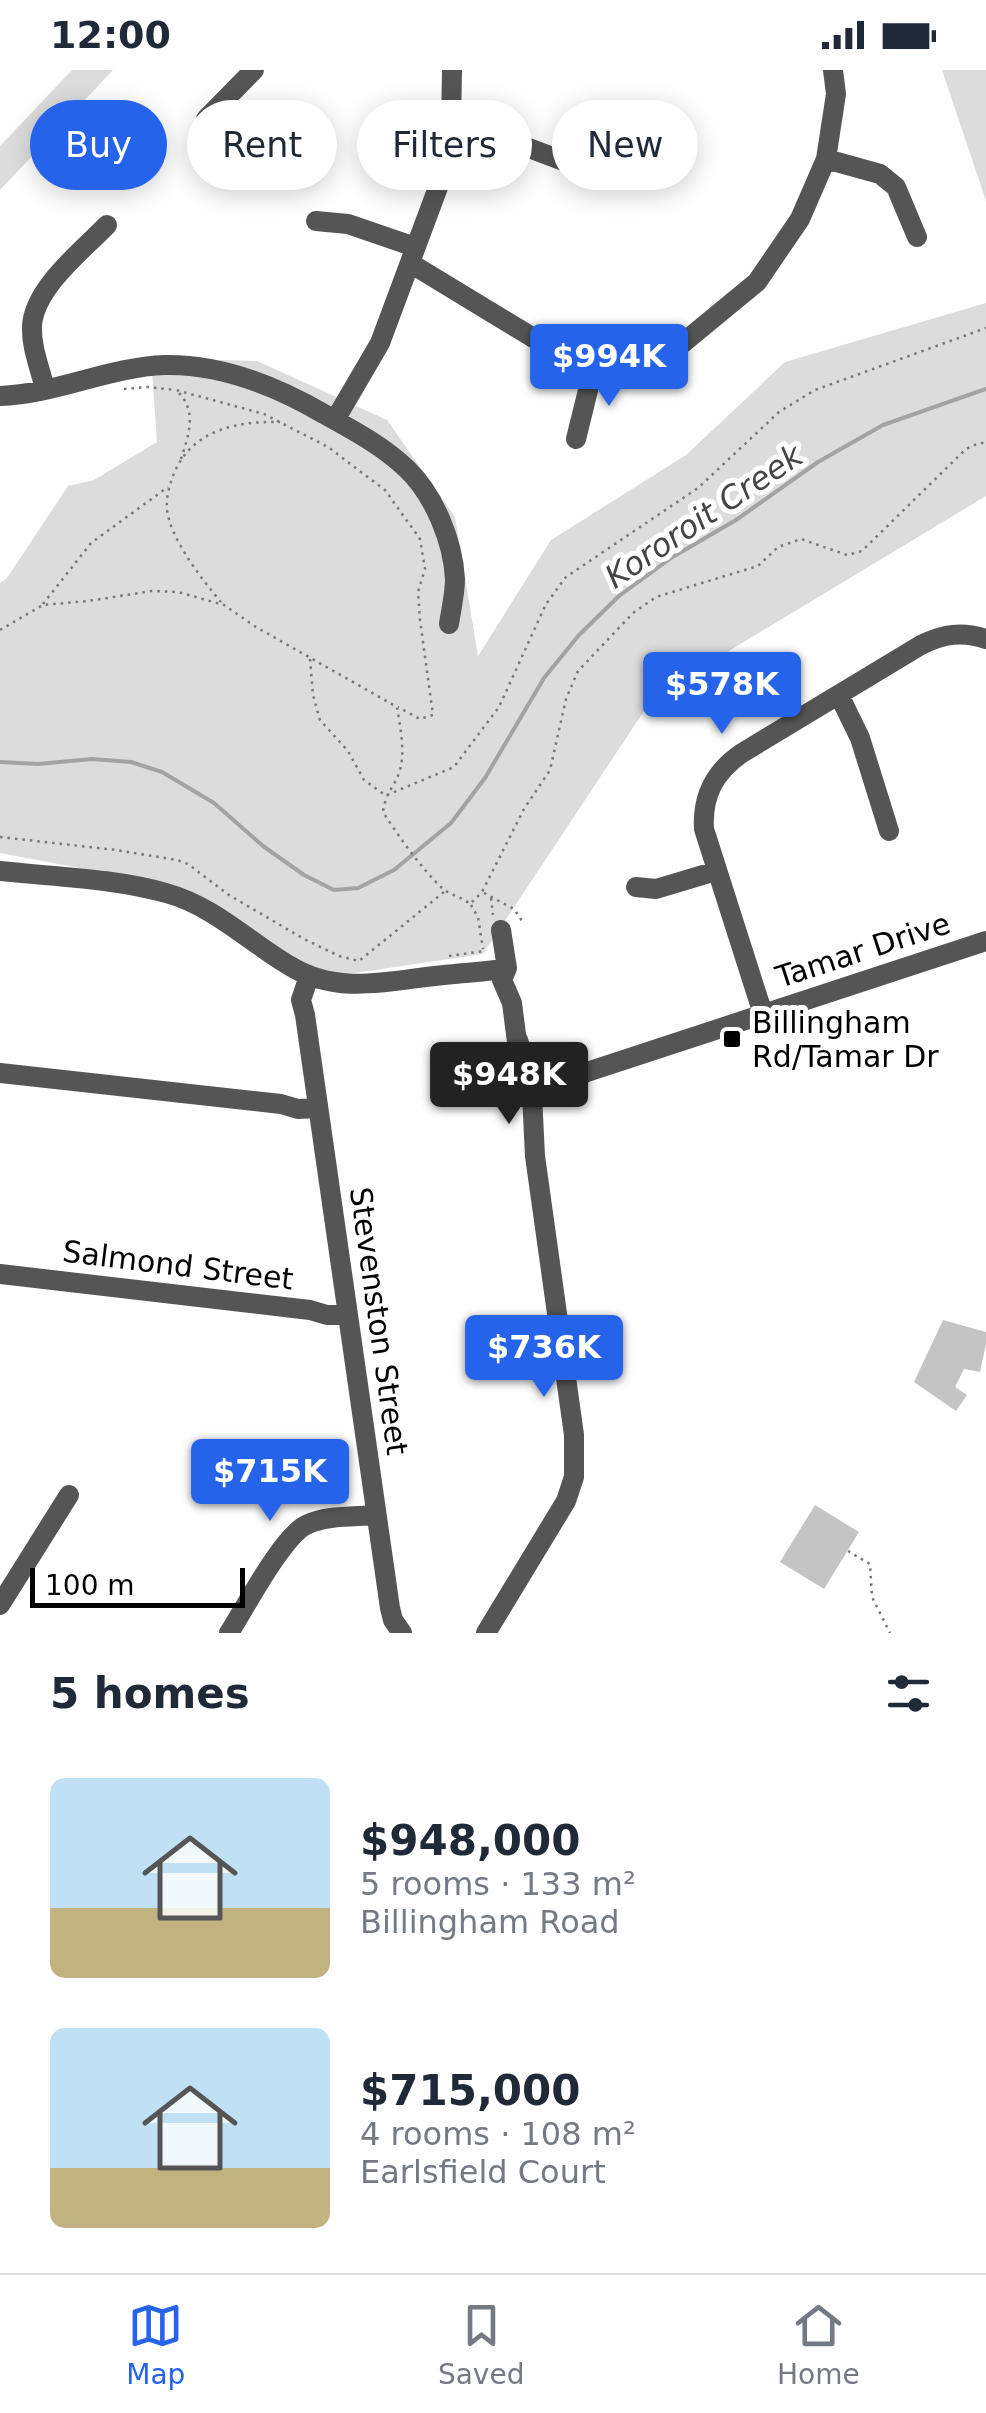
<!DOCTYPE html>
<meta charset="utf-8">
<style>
:root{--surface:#fff;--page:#f2f2f3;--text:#1f2937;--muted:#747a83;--line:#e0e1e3;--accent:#2563eb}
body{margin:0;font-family:"DejaVu Sans",sans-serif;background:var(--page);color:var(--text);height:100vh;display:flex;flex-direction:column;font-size:38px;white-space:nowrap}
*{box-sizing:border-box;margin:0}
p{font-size:32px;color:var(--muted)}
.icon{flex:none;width:55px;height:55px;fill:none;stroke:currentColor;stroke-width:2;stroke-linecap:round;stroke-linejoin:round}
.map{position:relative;height:1563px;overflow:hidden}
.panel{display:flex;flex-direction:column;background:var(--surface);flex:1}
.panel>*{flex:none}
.top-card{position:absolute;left:30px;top:30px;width:928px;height:90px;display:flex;gap:20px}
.scale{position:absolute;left:30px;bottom:25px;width:215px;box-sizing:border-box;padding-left:10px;border:5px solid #000;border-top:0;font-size:28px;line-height:35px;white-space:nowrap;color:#000;-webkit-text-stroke:8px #fff;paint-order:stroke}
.price{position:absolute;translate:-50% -85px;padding:0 22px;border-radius:10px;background:var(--accent);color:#fff;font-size:32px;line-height:65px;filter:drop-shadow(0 2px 5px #0008)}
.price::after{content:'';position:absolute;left:50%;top:60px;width:30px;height:22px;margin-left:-15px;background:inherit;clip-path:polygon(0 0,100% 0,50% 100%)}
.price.active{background:#222;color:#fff}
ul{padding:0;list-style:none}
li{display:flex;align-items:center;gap:30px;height:250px;padding:0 50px}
li span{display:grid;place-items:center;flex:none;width:280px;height:200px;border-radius:15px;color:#555}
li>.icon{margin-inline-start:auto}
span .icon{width:120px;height:120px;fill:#fffc;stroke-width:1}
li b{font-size:42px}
h2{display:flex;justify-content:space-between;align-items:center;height:120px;padding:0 50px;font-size:42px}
.chip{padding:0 35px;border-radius:45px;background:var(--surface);box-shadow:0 5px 25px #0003;font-size:35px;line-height:90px}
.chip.active{background:var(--accent);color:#fff}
.status{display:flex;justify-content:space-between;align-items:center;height:70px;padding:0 50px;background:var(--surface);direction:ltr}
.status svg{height:28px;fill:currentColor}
.menu{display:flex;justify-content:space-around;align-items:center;height:140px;border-top:2px solid var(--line);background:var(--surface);font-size:28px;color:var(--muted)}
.menu a{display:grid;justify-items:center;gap:5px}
.menu .active{color:var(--accent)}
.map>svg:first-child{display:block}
</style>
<div class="status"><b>12:00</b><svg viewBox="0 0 49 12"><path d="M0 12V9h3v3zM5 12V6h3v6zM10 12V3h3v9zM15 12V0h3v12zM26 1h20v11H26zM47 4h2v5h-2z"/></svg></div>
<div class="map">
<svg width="986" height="1563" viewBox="0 0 986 1563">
<rect width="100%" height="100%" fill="#fff"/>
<!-- green -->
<path fill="#dcdcdc" d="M72 0H113L0 120V76Z
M942 0H986V131Z
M986 233V426L654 626 483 884 341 905 286 887 148 811 0 783V513L7 508 68 416 94 410 157 372 151 288 257 291 387 350 455 447 478 586 551 470 686 385 785 292Z"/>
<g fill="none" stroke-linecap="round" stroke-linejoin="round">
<!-- stream -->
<path stroke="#a3a3a3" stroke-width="4" d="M0 692 38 694 92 689 131 692 162 702 214 733 263 776 304 805 334 820 358 818 394 800 451 753 485 708 544 608 579 565 619 526 671 488 736 450 818 392 883 355 986 319"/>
</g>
<!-- building -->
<path fill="#c4c4c4" d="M943 1250 986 1262V1274L980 1302 964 1299 955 1317 967 1325 956 1341 914 1312Z
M815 1435 859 1462 824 1519 780 1492Z"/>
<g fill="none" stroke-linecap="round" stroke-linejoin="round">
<!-- path -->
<path stroke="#777" stroke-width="2.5" stroke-dasharray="2.5 5" stroke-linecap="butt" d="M124 319 148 317 175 320
M181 389C189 364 198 340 176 320L264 344 328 377 385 420 420 469 425 499 418 522 420 550 433 645 420 649 398 637
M221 532C203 511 169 467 167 439 166 425 170 413 175 401 194 359 239 351 280 352
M43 534 91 473 168 417
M0 560 43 535 88 531 152 521 178 522 224 535 256 557 397 637C400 656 406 684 399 703 393 719 386 722 383 742 399 767 421 798 442 818 450 825 462 827 470 834L482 822 524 739 550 700 566 629 578 601 633 543 656 527 758 496 778 477 801 469 847 485 862 481 966 379 979 373H986
M310 589 313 625 320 650 348 681 364 710 385 725
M387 725 454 697 499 637 546 534 566 507 698 418 779 342 815 320 986 258
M0 767 116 780 177 790 188 794 229 825 304 869 339 886 359 891 444 822
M484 823 514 839 522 851
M491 828 493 845
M471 835 478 847 483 879
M449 886 484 881
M848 1481 870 1494 872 1527 890 1563"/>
<!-- minor -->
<path stroke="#555" stroke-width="20" d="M206 49 254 0
M451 55 476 58 611 109 648 110
M826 89 880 104 896 117 917 167
M316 151 348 154 415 177
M410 193 555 281 594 296 634 295 672 282 757 212 800 149 826 89 836 24 833 0
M45 319C40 298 31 277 32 256 34 218 82 181 107 155
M0 326C56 324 109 297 165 295 221 294 276 316 324 344 353 360 383 376 407 399 434 425 453 471 455 509 455 524 451 540 449 554
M335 350 380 273 440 112 451 55 452 0
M576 369 594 296
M839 625 860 668 889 761
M0 801C55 807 113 808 166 823 214 836 249 872 290 896 343 928 397 908 454 904 472 902 488 902 507 898
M636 817 656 819 716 801
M501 860 507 898 502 910 512 933 518 980
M309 906 301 930 305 945 390 1538 393 1550 402 1563
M763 944 704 759C702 726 714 702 742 683L921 575C943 564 962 561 986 569
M0 1003 281 1034 298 1039 318 1038
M532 1025 587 1002 986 871
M0 1204 310 1240 327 1245H348
M0 1535 69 1425
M229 1563C245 1538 282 1467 306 1455 326 1445 354 1447 376 1445
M486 1563 566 1431 574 1407V1365L535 1086 532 1025 528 1002 518 970"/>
</g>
<!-- markers -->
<rect fill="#000" stroke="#fff" stroke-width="4" x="722" y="959" width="20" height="20" rx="5"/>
<g text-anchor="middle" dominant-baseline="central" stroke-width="10" stroke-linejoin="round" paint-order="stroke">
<!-- street labels -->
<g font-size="30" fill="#000" stroke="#fff">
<text transform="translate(863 880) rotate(-18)">Tamar Drive</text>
<text transform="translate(178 1195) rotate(7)">Salmond Street</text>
<text transform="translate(379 1251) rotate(82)">Stevenston Street</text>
</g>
<!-- poi labels -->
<g font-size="30" fill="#000" stroke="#fff" text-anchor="start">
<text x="752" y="952">Billingham<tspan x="752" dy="34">Rd/Tamar Dr</tspan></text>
</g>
<!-- water labels -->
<g font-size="32" font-style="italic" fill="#444" stroke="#fff">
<text transform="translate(704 446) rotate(-34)">Kororoit Creek</text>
</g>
</g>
</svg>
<div class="scale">100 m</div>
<b class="price" style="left:609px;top:339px">$994K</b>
<b class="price" style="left:722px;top:667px">$578K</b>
<b class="price active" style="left:509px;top:1057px">$948K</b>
<b class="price" style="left:544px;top:1330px">$736K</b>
<b class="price" style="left:270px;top:1454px">$715K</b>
<div class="top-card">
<a class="chip active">Buy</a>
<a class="chip">Rent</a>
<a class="chip">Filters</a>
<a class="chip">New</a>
</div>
</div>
<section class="panel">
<h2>5 homes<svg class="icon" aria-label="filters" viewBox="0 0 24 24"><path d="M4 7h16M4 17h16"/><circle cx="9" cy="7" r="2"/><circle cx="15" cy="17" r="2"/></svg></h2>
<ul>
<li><span style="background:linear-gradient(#bfe0f5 65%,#c2b280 0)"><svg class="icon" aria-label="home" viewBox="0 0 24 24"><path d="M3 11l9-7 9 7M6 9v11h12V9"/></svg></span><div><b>$948,000</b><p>5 rooms · 133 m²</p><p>Billingham Road</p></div></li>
<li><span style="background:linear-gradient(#bfe0f5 70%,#c2b280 0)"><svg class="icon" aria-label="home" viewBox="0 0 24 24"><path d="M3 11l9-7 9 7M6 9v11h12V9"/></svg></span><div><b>$715,000</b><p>4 rooms · 108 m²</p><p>Earlsfield Court</p></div></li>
</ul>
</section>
<nav class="menu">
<a class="active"><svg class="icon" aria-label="map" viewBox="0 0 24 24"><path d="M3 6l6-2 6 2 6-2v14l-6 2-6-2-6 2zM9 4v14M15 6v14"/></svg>Map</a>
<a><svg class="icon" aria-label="saved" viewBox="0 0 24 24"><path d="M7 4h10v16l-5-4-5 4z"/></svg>Saved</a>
<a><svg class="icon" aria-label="home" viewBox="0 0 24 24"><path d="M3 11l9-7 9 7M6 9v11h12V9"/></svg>Home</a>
</nav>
